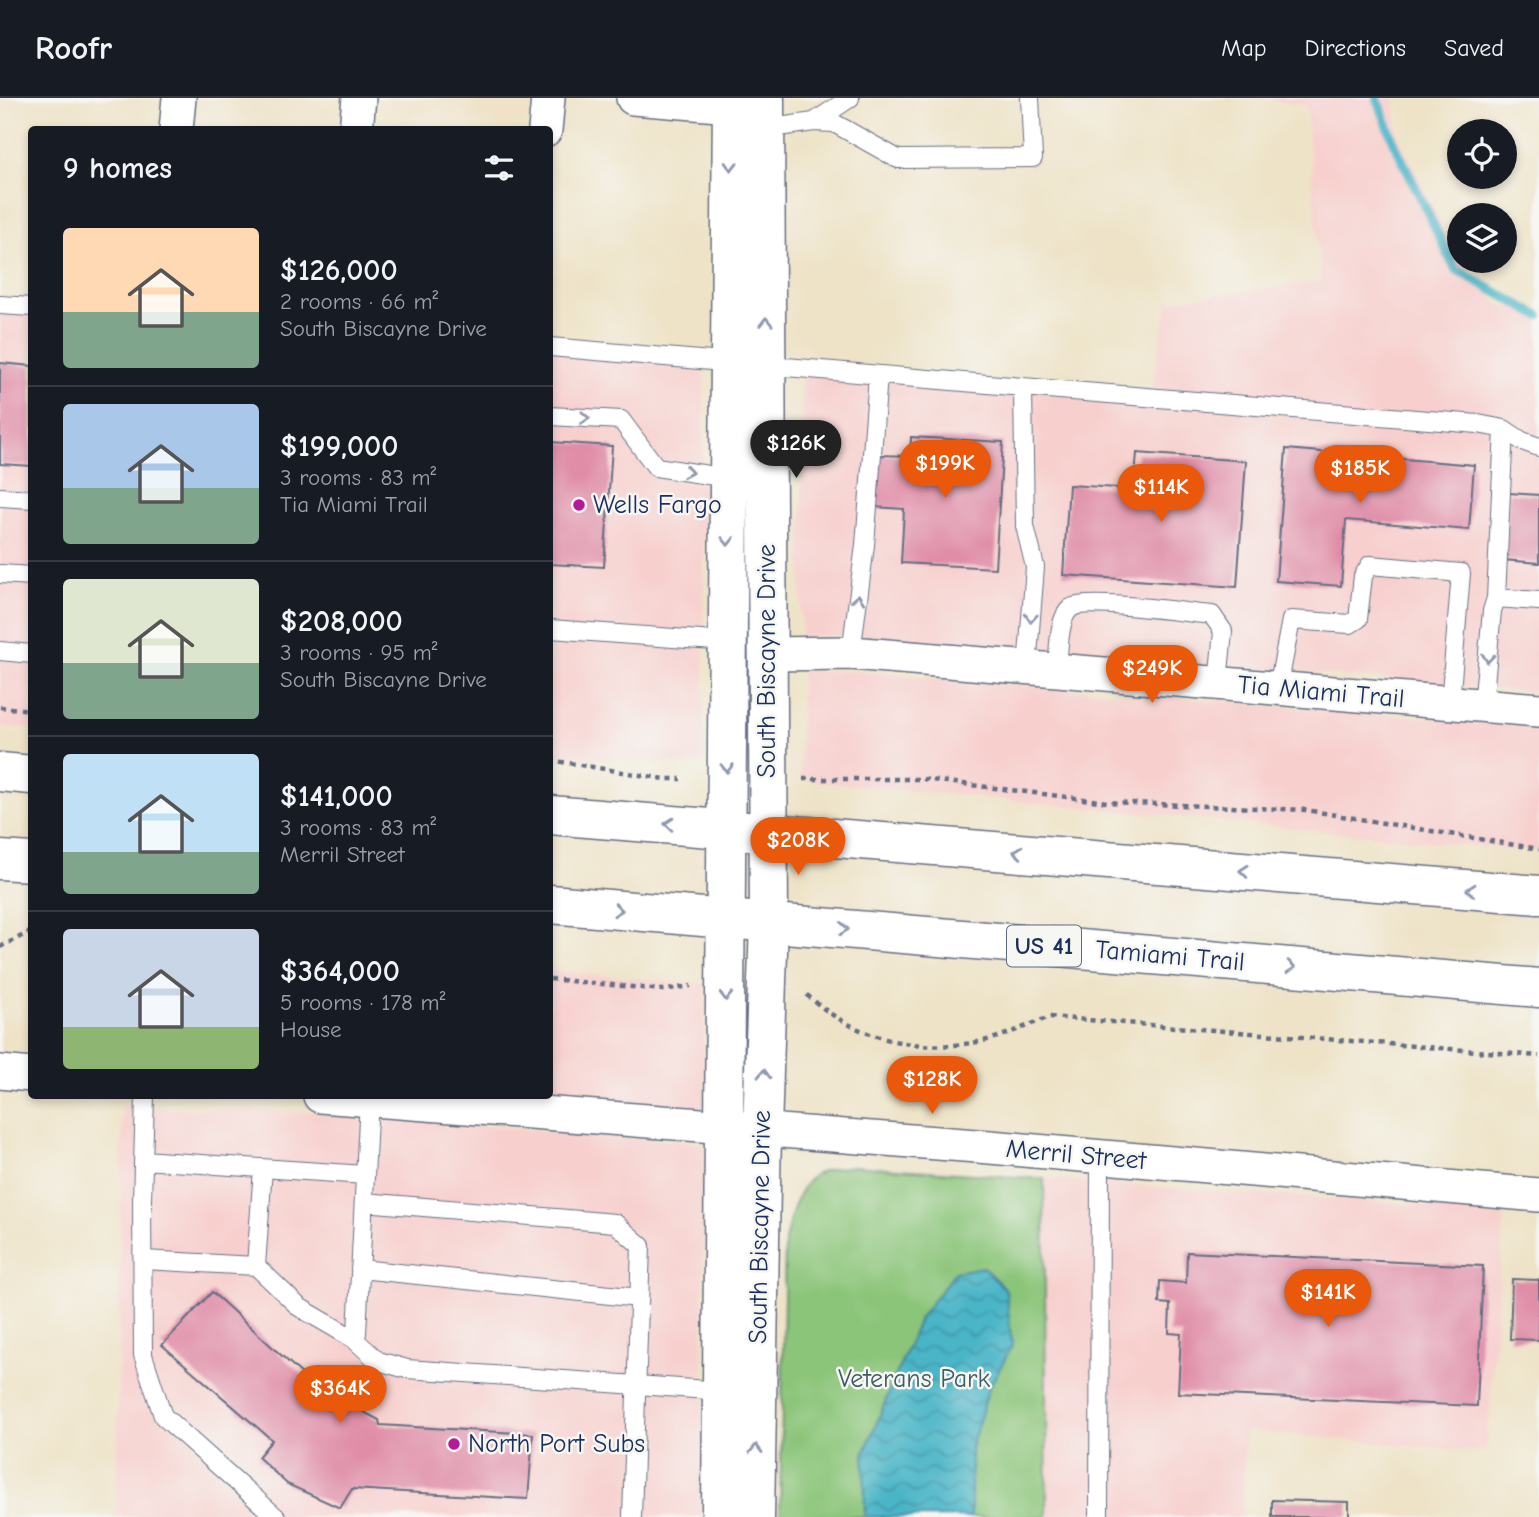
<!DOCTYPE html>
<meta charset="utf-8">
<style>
:root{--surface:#171b24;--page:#242831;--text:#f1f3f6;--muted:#9ea1a6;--line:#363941;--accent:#ea580c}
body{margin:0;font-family:"Comic Neue",sans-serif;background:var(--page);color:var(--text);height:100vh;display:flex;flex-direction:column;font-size:26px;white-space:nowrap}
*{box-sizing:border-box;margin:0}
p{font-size:23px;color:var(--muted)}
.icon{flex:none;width:38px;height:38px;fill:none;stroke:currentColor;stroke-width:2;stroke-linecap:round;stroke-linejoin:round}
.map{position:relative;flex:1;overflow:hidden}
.drawer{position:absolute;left:28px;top:28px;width:525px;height:973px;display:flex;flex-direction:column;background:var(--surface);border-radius:7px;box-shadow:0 4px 10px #0003}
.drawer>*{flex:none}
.fabs{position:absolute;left:1447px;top:21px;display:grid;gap:14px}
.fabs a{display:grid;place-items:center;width:70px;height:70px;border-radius:50%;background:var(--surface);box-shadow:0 4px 10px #0003;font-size:35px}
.price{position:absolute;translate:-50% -60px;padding:0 16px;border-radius:24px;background:var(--accent);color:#fff;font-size:23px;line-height:46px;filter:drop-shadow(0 2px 4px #0008)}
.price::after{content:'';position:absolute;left:50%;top:42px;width:21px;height:16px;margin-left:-10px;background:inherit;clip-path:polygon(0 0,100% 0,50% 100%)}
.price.current{background:#222;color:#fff}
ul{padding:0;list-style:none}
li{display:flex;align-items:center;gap:21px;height:175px;padding:0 35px}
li+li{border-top:2px solid var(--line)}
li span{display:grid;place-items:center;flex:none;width:196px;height:140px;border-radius:7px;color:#555}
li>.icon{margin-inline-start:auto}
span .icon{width:84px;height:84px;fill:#fffc;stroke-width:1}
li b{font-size:30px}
h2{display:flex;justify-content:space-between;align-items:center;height:84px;padding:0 35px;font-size:30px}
header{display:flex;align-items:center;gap:42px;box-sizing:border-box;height:98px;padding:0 35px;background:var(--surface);border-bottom:2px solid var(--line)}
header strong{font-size:33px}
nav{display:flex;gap:38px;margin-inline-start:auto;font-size:24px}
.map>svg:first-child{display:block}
</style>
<header>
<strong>Roofr</strong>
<nav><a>Map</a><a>Directions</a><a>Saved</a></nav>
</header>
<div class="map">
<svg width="1539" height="1419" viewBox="0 0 1539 1419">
<defs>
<pattern id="water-waves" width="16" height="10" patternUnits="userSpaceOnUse" patternTransform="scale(1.75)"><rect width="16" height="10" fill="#4ab5c7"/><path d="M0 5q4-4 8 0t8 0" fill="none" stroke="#3d94a5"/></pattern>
</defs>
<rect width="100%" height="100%" fill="#f6f6f2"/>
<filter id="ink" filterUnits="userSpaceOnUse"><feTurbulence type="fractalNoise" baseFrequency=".0143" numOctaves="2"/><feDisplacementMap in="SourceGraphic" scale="14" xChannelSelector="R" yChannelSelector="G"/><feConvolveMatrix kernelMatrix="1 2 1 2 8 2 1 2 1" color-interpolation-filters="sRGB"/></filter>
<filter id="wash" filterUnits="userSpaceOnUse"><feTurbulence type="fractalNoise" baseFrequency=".00686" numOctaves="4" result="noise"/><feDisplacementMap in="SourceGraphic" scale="28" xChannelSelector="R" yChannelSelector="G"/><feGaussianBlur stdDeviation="1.57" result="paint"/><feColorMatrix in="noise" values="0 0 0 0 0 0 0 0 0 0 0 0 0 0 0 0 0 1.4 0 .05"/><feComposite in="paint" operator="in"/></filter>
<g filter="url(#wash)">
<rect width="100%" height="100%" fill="#eee3c7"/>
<!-- built -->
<path fill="#f7d0ce" d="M1244 0H1394L1398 37 1454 152 1459 158 1460 163H1463L1498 206 1539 216V594L853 537 801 538 802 276 1150 300 1168 203 1321 183 1306 7Z
M0 208 31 210V630L0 628Z
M550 252 704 265V667L550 658Z
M801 573H850L1539 629V754L800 682Z
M550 873 705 886 704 1010 549 998Z
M122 1009 305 1014 704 1045 702 1419H116Z
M1044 1081 1505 1113 1486 1354 1245 1333 1242 1419H1047Z"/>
<!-- green -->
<path fill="#8bc579" stroke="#537a6c" stroke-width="2" d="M854 1068 1044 1081 1047 1419H780L785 1143C789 1124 796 1093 811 1080 821 1070 841 1070 854 1068Z"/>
<!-- water -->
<path fill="url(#water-waves)" stroke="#327292" stroke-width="2" d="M983 1169 1006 1192 1012 1248 989 1290 971 1350V1419H865L864 1356 919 1221 955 1174Z"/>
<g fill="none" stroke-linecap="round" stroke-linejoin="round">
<!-- stream -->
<path stroke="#4ab5c7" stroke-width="9" d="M1377 0 1395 47 1455 171 1539 218"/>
</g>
<g id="blocks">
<!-- building -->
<path fill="#e08ea8" d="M0 265 32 268V368L0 366Z
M911 339 1003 344 995 470 901 465 904 411 875 409 878 357 910 358Z
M550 344 612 348 604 469 550 466Z
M1286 351 1474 367 1469 432 1346 422 1341 488 1276 483Z
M1137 355 1246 363 1237 489 1063 477 1069 387 1134 391Z
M1509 395 1539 397V465L1503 462Z
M1187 1154 1483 1168 1477 1308 1178 1295 1181 1236 1169 1235 1170 1206 1159 1205 1160 1183 1186 1185Z
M1512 1181 1539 1182V1242L1510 1241Z
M212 1194 327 1299 352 1308 379 1322 380 1327 533 1336 528 1401 352 1391 340 1410 287 1386 258 1359 272 1342 162 1247Z
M1272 1402 1349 1404V1419H1272Z"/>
</g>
</g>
<g filter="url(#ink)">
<use href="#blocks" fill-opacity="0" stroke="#656e83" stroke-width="2"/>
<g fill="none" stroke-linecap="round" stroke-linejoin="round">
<defs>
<path id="lane" d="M814 24 850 0
M765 31 814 24 834 25 898 61 1033 60 1030 0
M0 207 32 209
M550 249 734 265
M762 267 1023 289 1025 428 1035 469 1027 570
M1023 289 1478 326 1504 331 1522 343 1539 349
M550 318 621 322 656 369 728 380
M0 399 32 401
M0 476 32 478
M1496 500 1504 331
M550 531 728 544
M0 553 32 556
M851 555 865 447 878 278
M1057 573C1059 557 1057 520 1071 510 1085 500 1189 515 1212 517L1223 533 1218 585
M1278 590 1291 522 1350 526 1358 521 1363 478 1370 467 1461 475 1450 605
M1483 607 1492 513 1496 500 1539 503
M145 998 142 1102 143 1257 163 1318 276 1419
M369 1001 357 1235 354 1241 378 1263 407 1271 723 1293
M143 1062 365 1077
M364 1104 615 1125 641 1148 632 1419
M143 1162 256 1168 299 1209 354 1241
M256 1168 263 1070
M360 1171 639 1200
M1099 1419 1100 1059"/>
<path id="street" d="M633 0 756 10
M176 32 179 0
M356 32 359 0
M545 32 548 0
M767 556 851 555 1539 612
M0 974 32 977
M320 998 990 1049 1539 1097"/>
<path id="secondary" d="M721 1419 732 0
M755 1419 762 1032 769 824 765 0"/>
<path id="primary" d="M0 674 32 677
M550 717 1539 797
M0 762 32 764
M550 806 1539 890"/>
</defs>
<!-- lane casing -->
<use href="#lane" stroke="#656e83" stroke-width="20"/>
<!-- street casing -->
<use href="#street" stroke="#656e83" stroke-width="36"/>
<!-- secondary casing -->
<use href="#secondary" stroke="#656e83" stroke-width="41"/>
<!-- primary casing -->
<use href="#primary" stroke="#656e83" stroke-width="41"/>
<!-- path -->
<path stroke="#656e83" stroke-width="4.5" stroke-dasharray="5 5" stroke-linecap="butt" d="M0 609 32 612
M550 662 665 681H681
M803 681H923L1107 704 1306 712 1539 751
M0 849 32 833
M550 881 663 892 691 888
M807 897C856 941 913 955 978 944 1002 940 1027 927 1050 919L1539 958"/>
<!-- lane -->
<use href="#lane" stroke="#fff" stroke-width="18"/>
<!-- street -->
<use href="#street" stroke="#fff" stroke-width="33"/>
<!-- secondary -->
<use href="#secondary" stroke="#fff" stroke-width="38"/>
<!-- primary -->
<use href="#primary" stroke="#fff" stroke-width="38"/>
</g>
<!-- one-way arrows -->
<defs><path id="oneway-chevron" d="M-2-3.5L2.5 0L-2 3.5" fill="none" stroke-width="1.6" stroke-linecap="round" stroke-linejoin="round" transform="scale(1.75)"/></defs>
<g stroke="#8d97ae">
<use href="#oneway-chevron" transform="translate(731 68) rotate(91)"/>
<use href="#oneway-chevron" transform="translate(766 224) rotate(-90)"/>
<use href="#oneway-chevron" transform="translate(585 320) rotate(3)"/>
<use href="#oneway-chevron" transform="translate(688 374) rotate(9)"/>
<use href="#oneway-chevron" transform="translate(728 443) rotate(90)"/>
<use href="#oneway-chevron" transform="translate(858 501) rotate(-83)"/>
<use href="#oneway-chevron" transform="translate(1031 520) rotate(94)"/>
<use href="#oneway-chevron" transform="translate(1488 560) rotate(95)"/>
<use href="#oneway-chevron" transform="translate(727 670) rotate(90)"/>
<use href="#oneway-chevron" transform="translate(669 726) rotate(-175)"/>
<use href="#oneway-chevron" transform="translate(1018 754) rotate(-175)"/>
<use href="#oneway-chevron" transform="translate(1244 773) rotate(-175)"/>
<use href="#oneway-chevron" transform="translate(1471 792) rotate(-175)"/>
<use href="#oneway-chevron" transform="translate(618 812) rotate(5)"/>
<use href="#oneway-chevron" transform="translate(844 831) rotate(5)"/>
<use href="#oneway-chevron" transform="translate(1291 869) rotate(5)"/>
<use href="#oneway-chevron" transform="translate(726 898) rotate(91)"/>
<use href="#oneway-chevron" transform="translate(764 976) rotate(-88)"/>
<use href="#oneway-chevron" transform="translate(756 1351) rotate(-89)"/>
</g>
</g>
<!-- markers -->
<g fill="#b5179e" stroke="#f6f6f2" stroke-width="2.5">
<circle cx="579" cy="407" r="7"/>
<circle cx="454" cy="1346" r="7"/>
</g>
<g text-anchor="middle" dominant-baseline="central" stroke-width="5" stroke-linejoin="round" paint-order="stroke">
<!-- shield labels -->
<rect fill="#f6f6f2" stroke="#5d6b8a" stroke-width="2" x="1007" y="827.5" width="74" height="41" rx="5"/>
<g font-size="24" font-weight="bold" fill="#1b2f5e">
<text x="1044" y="848">US 41</text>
</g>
<!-- poi labels -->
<g font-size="26" fill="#1b2f5e" stroke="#f6f6f2" text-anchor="start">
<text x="593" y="407">Wells Fargo</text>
<text x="468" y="1346">North Port Subs</text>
</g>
<!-- street labels -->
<g font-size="26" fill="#1b2f5e" stroke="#f6f6f2">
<text transform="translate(767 563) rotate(-90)">South Biscayne Drive</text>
<text transform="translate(1321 594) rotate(5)">Tia Miami Trail</text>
<text transform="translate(1170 858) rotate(5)">Tamiami Trail</text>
<text transform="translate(1076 1057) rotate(5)">Merril Street</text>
<text transform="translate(760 1129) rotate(-89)">South Biscayne Drive</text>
</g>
<!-- park labels -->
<g font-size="26" fill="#3d5c66" stroke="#f6f6f2">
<text x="914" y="1281">Veterans Park</text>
</g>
</g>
</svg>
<div class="fabs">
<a><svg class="icon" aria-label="locate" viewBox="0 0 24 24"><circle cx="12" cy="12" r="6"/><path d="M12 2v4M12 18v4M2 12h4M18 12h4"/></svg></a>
<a><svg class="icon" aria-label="layers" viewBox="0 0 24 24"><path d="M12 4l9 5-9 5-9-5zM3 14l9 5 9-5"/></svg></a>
</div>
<b class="price current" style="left:796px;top:382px">$126K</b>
<b class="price" style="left:945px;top:402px">$199K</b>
<b class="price" style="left:1360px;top:407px">$185K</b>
<b class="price" style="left:1161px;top:426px">$114K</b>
<b class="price" style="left:1152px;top:607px">$249K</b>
<b class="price" style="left:798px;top:779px">$208K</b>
<b class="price" style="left:932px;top:1018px">$128K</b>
<b class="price" style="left:1328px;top:1231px">$141K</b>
<b class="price" style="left:340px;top:1327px">$364K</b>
<section class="drawer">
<h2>9 homes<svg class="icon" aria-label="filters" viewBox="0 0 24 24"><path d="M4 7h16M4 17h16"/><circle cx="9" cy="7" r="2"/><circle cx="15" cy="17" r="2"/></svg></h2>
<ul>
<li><span style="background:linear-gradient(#ffd9b3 60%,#7fa58c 0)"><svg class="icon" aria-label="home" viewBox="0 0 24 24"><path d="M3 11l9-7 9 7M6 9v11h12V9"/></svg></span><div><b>$126,000</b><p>2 rooms · 66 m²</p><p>South Biscayne Drive</p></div></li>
<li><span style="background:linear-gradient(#a9c7e8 60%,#7fa58c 0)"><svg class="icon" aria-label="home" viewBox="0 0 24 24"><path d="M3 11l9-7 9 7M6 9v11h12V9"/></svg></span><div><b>$199,000</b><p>3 rooms · 83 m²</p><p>Tia Miami Trail</p></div></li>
<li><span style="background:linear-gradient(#dfe7d0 60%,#7fa58c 0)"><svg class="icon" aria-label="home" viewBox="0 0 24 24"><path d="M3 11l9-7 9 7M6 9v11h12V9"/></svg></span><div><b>$208,000</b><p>3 rooms · 95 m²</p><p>South Biscayne Drive</p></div></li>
<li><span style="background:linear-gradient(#bfe0f5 70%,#7fa58c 0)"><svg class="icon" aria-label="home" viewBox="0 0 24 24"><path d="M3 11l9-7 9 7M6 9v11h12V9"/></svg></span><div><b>$141,000</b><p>3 rooms · 83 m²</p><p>Merril Street</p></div></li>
<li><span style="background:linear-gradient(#c9d6e8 70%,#8fb573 0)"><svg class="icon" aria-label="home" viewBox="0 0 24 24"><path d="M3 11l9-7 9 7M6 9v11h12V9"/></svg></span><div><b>$364,000</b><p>5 rooms · 178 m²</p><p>House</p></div></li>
</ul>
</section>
</div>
